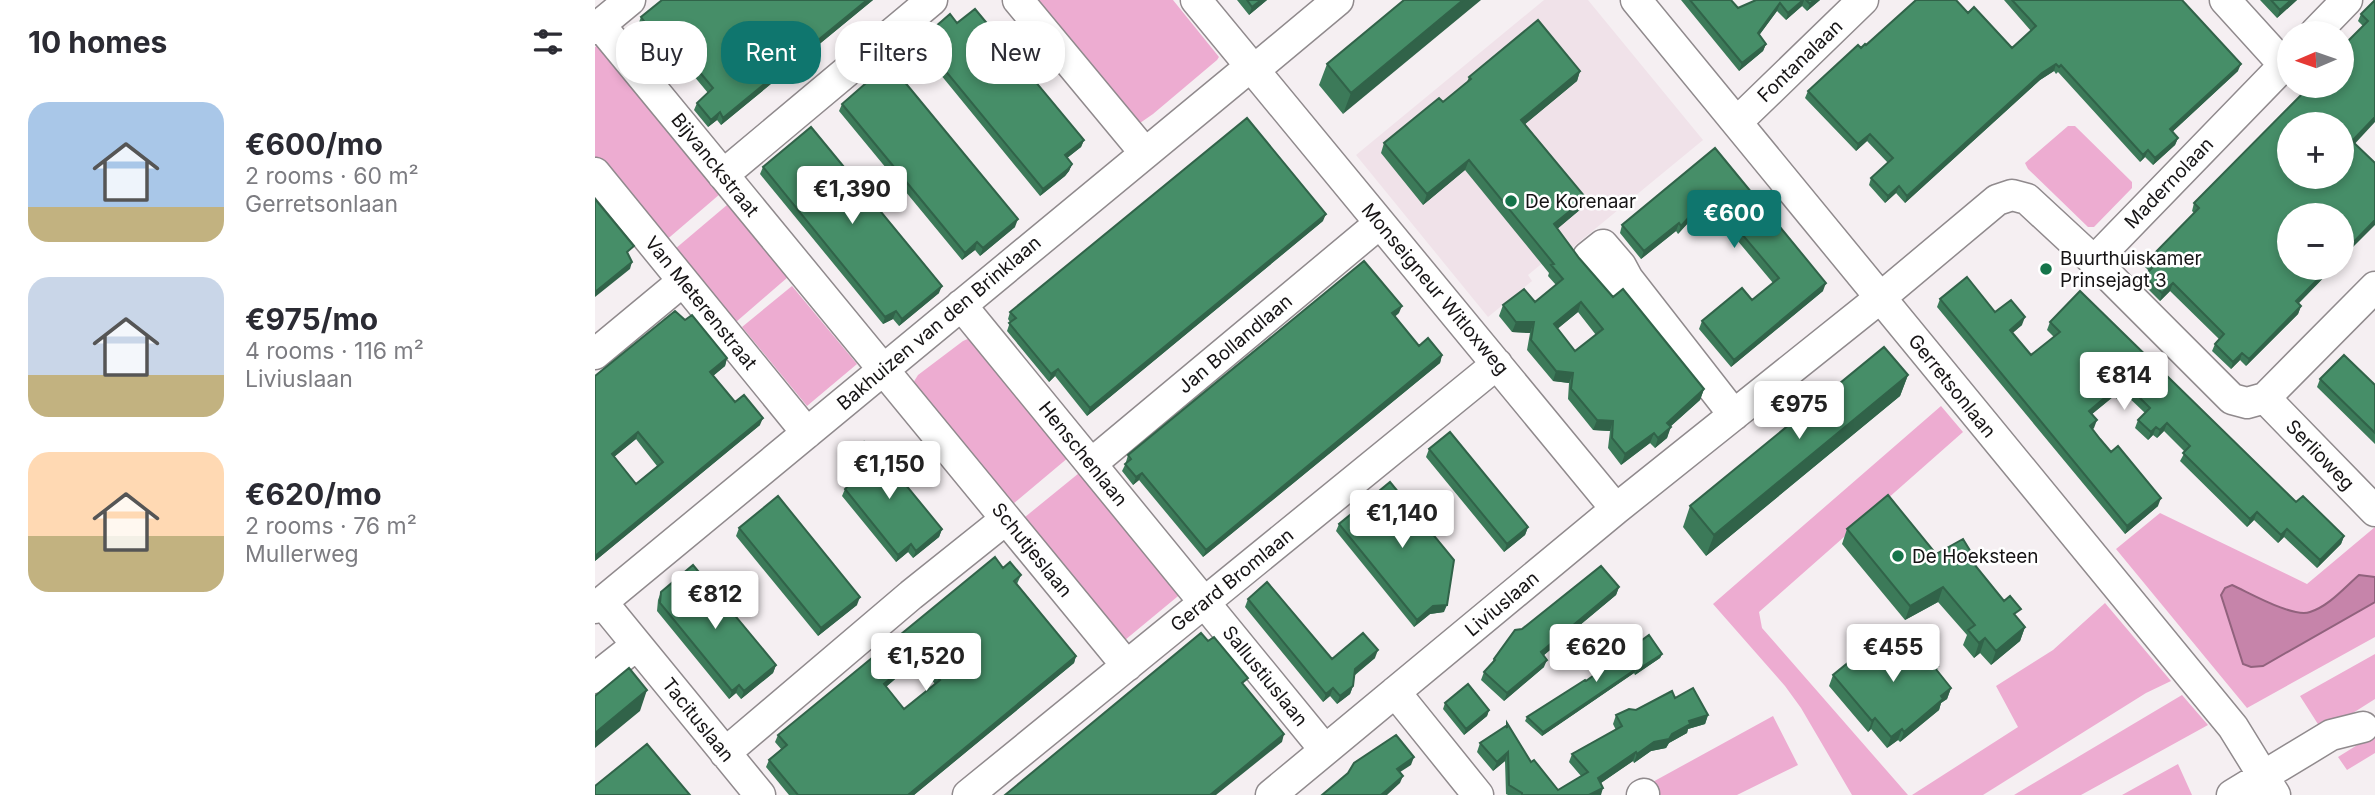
<!DOCTYPE html>
<meta charset="utf-8">
<style>
:root{--surface:#fff;--page:#f7f7f7;--text:#2b2b33;--muted:#7c7c81;--accent:#0f766e}
body{margin:0;font-family:Inter,sans-serif;background:var(--page);color:var(--text);height:100vh;display:flex;flex-direction:column;font-size:26px;white-space:nowrap}
*{box-sizing:border-box;margin:0}
p{font-size:23px;color:var(--muted)}
.icon{flex:none;width:38px;height:38px;fill:none;stroke:currentColor;stroke-width:2;stroke-linecap:round;stroke-linejoin:round}
.map{position:relative;flex:1;overflow:hidden}
.sheet{display:flex;flex-direction:column;background:var(--surface);width:595px}
.sheet>*{flex:none}
.hud{position:absolute;left:21px;top:21px;width:665px;height:63px;display:flex;gap:14px}
.needle{width:46px;rotate:268deg}
.fabs{position:absolute;left:1682px;top:21px;display:grid;gap:14px}
.fabs a{display:grid;place-items:center;width:77px;height:77px;border-radius:50%;background:var(--surface);box-shadow:0 4px 10px #0003;font-size:35px}
.price{position:absolute;translate:-50% -60px;padding:0 16px;border-radius:7px;background:#fff;color:#222;font-size:23px;line-height:46px;filter:drop-shadow(0 2px 4px #0008)}
.price::after{content:'';position:absolute;left:50%;top:42px;width:21px;height:16px;margin-left:-10px;background:inherit;clip-path:polygon(0 0,100% 0,50% 100%)}
.price.selected{background:var(--accent);color:#fff}
ul{padding:0;list-style:none}
li{display:flex;align-items:center;gap:21px;height:175px;padding:0 28px}
li span{display:grid;place-items:center;flex:none;width:196px;height:140px;border-radius:21px;color:#555}
li>.icon{margin-inline-start:auto}
span .icon{width:84px;height:84px;fill:#fffc;stroke-width:1}
li b{font-size:30px}
h2{display:flex;justify-content:space-between;align-items:center;height:84px;padding:0 28px;font-size:30px}
.pill{padding:0 24px;border-radius:28px;background:var(--surface);box-shadow:0 4px 10px #0003;font-size:24px;line-height:63px}
.pill.selected{background:var(--accent);color:#fff}
main{display:flex;flex:1;min-height:0}
.map>svg:first-child{display:block}
</style>
<main>
<section class="sheet">
<h2>10 homes<svg class="icon" aria-label="filters" viewBox="0 0 24 24"><path d="M4 7h16M4 17h16"/><circle cx="9" cy="7" r="2"/><circle cx="15" cy="17" r="2"/></svg></h2>
<ul>
<li><span style="background:linear-gradient(#a9c7e8 75%,#c2b280 0)"><svg class="icon" aria-label="home" viewBox="0 0 24 24"><path d="M3 11l9-7 9 7M6 9v11h12V9"/></svg></span><div><b>€600/mo</b><p>2 rooms · 60 m²</p><p>Gerretsonlaan</p></div></li>
<li><span style="background:linear-gradient(#c9d6e8 70%,#c2b280 0)"><svg class="icon" aria-label="home" viewBox="0 0 24 24"><path d="M3 11l9-7 9 7M6 9v11h12V9"/></svg></span><div><b>€975/mo</b><p>4 rooms · 116 m²</p><p>Liviuslaan</p></div></li>
<li><span style="background:linear-gradient(#ffd9b3 60%,#c2b280 0)"><svg class="icon" aria-label="home" viewBox="0 0 24 24"><path d="M3 11l9-7 9 7M6 9v11h12V9"/></svg></span><div><b>€620/mo</b><p>2 rooms · 76 m²</p><p>Mullerweg</p></div></li>
</ul>
</section>
<div class="map">
<svg width="1780" height="795" viewBox="0 0 1780 795">
<rect width="100%" height="100%" fill="#f5eff2"/>
<!-- built -->
<path fill="#f0e2e9" d="M949 0H993L1108 140 972 252 967 247 933 275 937 281 893 317 761 155Z"/>
<!-- green -->
<path fill="#edacd1" d="M441 0H578L624 57 622 60 558 114 545 123Z
M3 45 125 194 69 242 0 158V47Z
M1473 126H1480L1537 182V188L1499 227H1493L1433 169 1430 163Z
M132 205 193 277 141 322 80 249Z
M197 286 262 364 212 406 147 327Z
M375 338 474 457 418 504 319 392 318 383 323 375 368 341Z
M1346 406 1368 432 1164 612 1167 628 1313 795H1257L1206 708 1190 686 1118 604Z
M489 469 588 592 530 640 430 517Z
M1565 513 1712 584 1780 527V577L1764 575C1749 588 1734 606 1715 612 1698 618 1655 593 1637 585L1648 663 1668 666 1780 602V637L1652 708 1521 549Z
M1510 603 1576 681 1551 693 1388 795H1317L1423 727 1401 686 1458 650Z
M1780 654V699L1728 732 1705 696Z
M1587 695 1613 725 1486 795H1419Z
M1178 716 1203 765 1142 795H1061L1054 784Z
M1780 734V753L1752 770 1743 757Z
M1583 764 1597 795H1527Z"/>
<!-- water -->
<path fill="#c684aa" stroke="#91627d" stroke-width="2" d="M1764 575 1780 577V602L1668 666 1656 667 1648 664 1626 595 1630 588 1637 585C1655 593 1698 618 1715 612 1734 606 1749 588 1764 575Z"/>
<g fill="none" stroke-linecap="round" stroke-linejoin="round">
<defs>
<path id="minor" d="M423 0 550 153
M601 0 1021 509
M1041 0 1638 727 1680 795
M1630 0 1689 65
M5 25 532 666
M0 29 35 0
M1720 33 1752 0
M659 70 743 0
M1142 122 1268 0
M0 173 212 433
M128 175 337 0
M1499 261 1637 399 1652 403 1670 398 1780 287
M1033 279 1015 282 993 257 1008 245 1026 266 1033 279 1139 415
M366 305 730 750
M0 354 88 281
M1670 398 1780 511
M496 464 785 223
M7 602 165 795
M0 608 656 66
M0 678 42 645
M800 692 883 795
M130 753 316 595 411 519
M373 795 902 364
M676 795 1021 509 1285 298 1402 200 1417 195 1432 199 1499 261 1694 60
M1047 795 1049 794
M1637 795 1736 735 1768 727"/>
</defs>
<!-- minor casing -->
<use href="#minor" stroke="#908a8d" stroke-width="33"/>
<!-- minor -->
<use href="#minor" stroke="#fff" stroke-width="30"/>
</g>
<!-- wall -->
<path fill="#3c7a59" fill-rule="evenodd" d="M67 0H278L126 125 122 120 113 127 99 110 102 103 113 93 69 40 60 48 43 25 46 17Z
M642 0H672L654 15Z
M809 0 748 114 724 85 732 64Z
M1086 0H1136L1143 8 1161 0H1225L1212 11 1207 6 1191 20 1182 11 1164 35 1171 44 1168 51 1144 71Z
M1409 0H1587L1643 71 1577 132 1583 138 1580 145 1558 165 1550 157 1545 162 1463 72 1461 74 1459 71 1445 80 1310 203 1301 193 1290 203 1274 185 1276 178 1293 163 1272 141 1261 151 1210 98 1213 91 1266 48 1271 45 1373 13 1417 48 1436 31Z
M1665 0H1702L1682 18Z
M1780 0 1760 144 1694 268H1738L1703 304 1706 306 1703 314 1651 366 1645 360 1636 369 1617 351 1620 344 1624 339 1575 291 1565 301 1547 283 1549 276 1554 271 1550 267 1553 260 1599 213 1597 211 1599 203 1746 86 1768 26 1763 21 1766 14Z
M325 40 489 140 486 147 472 158 477 164 474 171 470 176 445 196 323 47Z
M985 71 982 81 930 124 991 198 987 208 962 229 984 258 1018 297 1109 389 1105 400 1075 427 1072 438 1060 448 1055 443 1026 465 1013 448 1015 431 998 430 973 399 974 383 958 381 932 350 935 333 917 332 904 316 908 305 940 302 961 285 953 276 954 273 870 170 828 205 786 153 789 143 848 102 872 82 874 77ZM983 312 1001 335 980 351 962 329Z
M247 104 420 227 385 256 380 250 367 260 244 111Z
M1120 148 1228 291 1136 367 1104 329 1107 321 1157 300 1178 283 1111 203 1083 234 1081 231 1046 259 1025 233 1027 225Z
M168 167 344 293 304 326 298 319 288 324 165 174Z
M728 221 492 416 460 376 454 382 412 331 415 322 413 319 415 312Z
M1345 299 1400 312 1427 325 1417 333 1436 355 1459 337 1452 330 1455 322 1701 502 1749 536 1746 544 1722 568 1689 537 1683 543 1659 520 1652 527 1585 461 1590 452 1569 431 1562 438 1558 435 1553 440 1540 428 1543 420 1550 413 1528 392 1522 399 1519 396 1497 414 1499 428 1497 429 1563 506 1530 534 1342 307Z
M804 313 800 316 824 346 847 355 845 363 608 557 544 480 538 485 527 471 531 463V462L533 455Z
M132 358 130 366 118 376 140 402 165 425 0 561V376ZM41 439 62 466 41 484 19 457Z
M1313 375 1305 396 1111 556 1088 527 1095 506Z
M1725 379 1780 385V444L1722 387Z
M834 449 933 527 930 535 909 552 831 457Z
M280 455 307 475 306 479 347 529 344 537 318 558 313 552 301 562 247 496 250 489 256 483 244 468 247 461Z
M744 524 849 612 835 614 819 627 741 531Z
M144 528 262 605 223 636 141 536Z
M1252 529 1341 554 1382 562 1380 566 1430 627 1425 641 1396 665 1385 653 1379 658 1368 645 1372 635 1343 602 1310 620 1247 544Z
M408 568 426 575 422 584 481 656 479 663 319 795H194L171 767 174 760 186 749 180 742 183 735ZM321 661 340 684 309 709 291 687Z
M1024 587 1021 595 949 655V667L909 701 886 680 889 672 897 663 899 659 927 629Z
M66 592 181 665 178 673 146 699 141 693 134 699 62 611 63 600Z
M653 599 737 659 780 658 759 676 758 686 755 694 742 704 735 696 728 702 650 607Z
M1067 654 1065 658 1040 675 1039 673 947 736 930 721 932 717 991 681Z
M1315 660 1343 666 1342 670 1356 688 1352 699 1346 703 1344 710 1305 742 1303 740 1292 748 1276 729 1273 732 1234 686 1238 675Z
M1080 698 1113 715 1110 724 1093 729 1092 733 1074 743 1071 748 1056 751 1039 763 1038 761 1006 783V795H913L911 794 910 761 898 771 882 752 885 743 911 726 912 723 936 762 963 790 986 776 974 762 977 754 1021 730 1018 724 1021 715Z
M850 703 894 710 892 716 869 735 848 709Z"/>
<!-- shaded-wall -->
<path fill="#316349" d="M272 0H278L126 125 128 118Z
M666 0H672L654 15 657 7Z
M868 0H886L748 114 756 93Z
M1208 0H1209L1207 6 1191 20 1193 13Z
M1219 0H1225L1212 11 1215 4Z
M1696 0H1702L1682 18 1685 10Z
M1185 3 1182 11 1160 41 1163 33Z
M72 33 69 40 60 48 63 40Z
M1171 44 1168 51 1144 71 1147 63Z
M1461 64 1459 71 1445 80 1310 203 1312 196 1447 73Z
M1646 64 1643 71 1573 136 1575 129Z
M985 71 982 81 923 130 926 120Z
M125 112 122 120 113 127 116 120Z
M1780 117V122L1755 149 1757 141Z
M1275 134 1272 141 1261 151 1263 144Z
M1583 138 1580 145 1558 165 1560 158Z
M489 140 486 147 467 162 470 155Z
M1553 150 1550 157 1545 162 1548 155Z
M874 160 870 170 828 205 832 194Z
M477 164 474 171 470 176 445 196 448 189Z
M1304 186 1301 193 1290 203 1293 196Z
M1114 195 1111 203 1083 234 1086 226Z
M991 198 987 208 955 235 959 224Z
M731 214 728 221 492 416 495 408Z
M423 219 420 227 385 256 388 248Z
M1780 220V225L1746 259V255Z
M1084 223 1081 231 1046 259 1049 251Z
M382 242 380 250 367 260 370 253Z
M37 262 35 269 0 297V292Z
M1734 268H1738L1698 309 1701 301Z
M1231 283 1228 291 1136 367 1139 360Z
M1578 283 1575 291 1565 301 1567 293Z
M347 286 344 293 304 326 307 319Z
M986 302 983 312 955 335 959 324Z
M807 306 804 313 795 321 797 313Z
M1706 306 1703 314 1651 366 1654 359Z
M301 311 298 319 288 324 290 317Z
M1430 317 1427 325 1412 338 1415 330Z
M921 322H939L935 333 917 332Z
M1647 353 1645 360 1636 369 1638 362Z
M847 355 845 363 608 557 611 550Z
M132 358 130 366 113 380 115 372Z
M463 369 460 376 454 382 456 374Z
M961 371 978 373 974 383 958 381Z
M1313 375 1305 396 1111 556 1119 535Z
M1531 384 1528 392 1522 399 1524 391Z
M1521 388 1519 396 1491 419 1494 411Z
M1109 389 1105 400 1068 433 1072 423Z
M168 418 165 425 0 561V556Z
M1002 420 1018 421 1015 431 998 430Z
M1502 420 1499 428 1492 434 1495 426Z
M1572 423 1569 431 1562 438 1565 430Z
M1076 427 1072 438 1060 448 1063 438Z
M1561 427 1558 435 1553 440 1556 432Z
M43 432 41 439 14 461 17 454Z
M1059 433 1055 443 1026 465 1030 454Z
M547 473 544 480 538 485 541 477Z
M1566 498 1563 506 1530 534 1532 526Z
M1662 512 1659 520 1652 527 1655 519Z
M933 527 930 535 909 552 912 544Z
M347 529 344 537 318 558 321 551Z
M1692 529 1689 537 1683 543 1686 535Z
M1749 536 1746 544 1722 568 1725 560Z
M316 544 313 552 301 562 303 555Z
M1024 587 1021 595 943 660 946 652Z
M1348 587 1343 602 1310 620 1315 606Z
M265 597 262 605 223 636 226 628Z
M852 605 849 612 835 614 819 627 822 620 838 606Z
M1430 627 1425 641 1396 665 1401 651Z
M1390 638 1385 653 1379 658 1384 643Z
M783 650 780 658 757 677 760 669Z
M324 654 321 661 286 691 289 684Z
M1067 654 1065 658 1040 675 1042 670Z
M481 656 479 663 319 795H313Z
M952 660 949 667 909 701 912 693Z
M181 665 178 673 146 699 149 691Z
M1041 669 1039 673 947 736 948 732Z
M144 685 141 693 134 699 137 691Z
M758 686 755 694 742 704 745 696Z
M738 688 735 696 728 702 731 694Z
M1356 688 1352 699 1346 703 1344 710 1305 742 1309 732 1346 696Z
M52 690 45 711 0 748V733Z
M894 710 892 716 869 735 871 729Z
M1113 715 1110 724 1093 729 1092 733 1074 743 1071 748 1056 751 1039 763 1042 754 1059 742 1077 734 1094 721Z
M1280 718 1276 729 1273 732 1277 721Z
M1307 729 1303 740 1292 748 1296 737Z
M689 734 687 742 621 795H615Z
M913 752 910 761 898 771 902 762Z
M1041 752 1038 761 1000 787 1003 778Z
M819 757 816 765 799 776 802 769Z
M808 776 805 783 792 795H786Z
M1008 788 1006 795H994Z"/>
<!-- building -->
<path fill="#468e68" stroke="#316349" stroke-width="2" fill-rule="evenodd" d="M67 0H272L128 118 125 112 116 120 102 103 118 88 72 33 63 40 46 17Z
M652 0H666L657 7Z
M809 0H868L756 93 732 64Z
M1095 0H1136L1143 8 1161 0H1208L1193 13 1185 3 1163 33 1171 44 1147 63Z
M1211 0H1219L1215 4Z
M1321 0H1361L1373 13 1379 7 1417 48 1441 26 1417 0H1587L1646 64 1575 129 1583 138 1560 158 1553 150 1548 155 1466 65 1464 67 1461 64 1447 73 1312 196 1304 186 1293 196 1276 178 1298 158 1275 134 1263 144 1213 91 1263 45 1266 48 1270 44 1271 45Z
M1676 0H1696L1685 10Z
M1780 0V117L1757 141 1780 163V220L1746 255V215H1694V268H1734L1701 301 1706 306 1654 359 1647 353 1638 362 1620 344 1629 334 1578 283 1567 293 1549 276 1559 266 1553 260 1604 208 1599 203 1715 86H1746V48L1773 21 1766 14ZM1694 124H1746V177H1694Z
M380 9 489 140 470 155 477 164 473 169 448 189 325 40 355 14 362 23Z
M943 20 985 71 926 120 991 198 959 224 984 258 1018 297 1028 289 1109 389 1072 423 1076 427 1063 438 1059 433 1030 454 1017 438 1018 421 1002 420 976 389 978 373 961 371 936 340 939 322H921L908 305 929 289 940 302 968 279 956 265 959 264 874 160 832 194 789 143 844 98 848 102 876 79 874 77ZM986 302 1008 329 980 351 959 324Z
M294 63 423 219 388 248 382 242 370 253 247 104Z
M652 118 731 214 495 408 463 369 456 374 414 323 421 318 415 312Z
M216 127 347 286 307 319 301 311 290 317 168 167Z
M1120 148 1231 283 1139 360 1107 321 1147 288 1157 300 1184 278 1114 195 1086 226 1084 223 1049 251 1027 225Z
M0 199 39 246 32 252 37 262 0 292Z
M769 261 807 306 797 313 824 346 833 338 847 355 611 550 547 473 541 477 530 464 536 459 533 455Z
M1372 277 1400 312 1416 300 1430 317 1415 330 1436 355 1465 332 1455 322 1485 291 1701 502 1708 496 1749 536 1725 560 1692 529 1686 535 1662 512 1655 519 1588 453 1595 446 1572 423 1565 430 1561 427 1556 432 1543 420 1555 408 1531 384 1524 391 1521 388 1494 411 1502 420 1495 426 1505 439 1516 452 1523 446 1566 498 1532 526 1345 299Z
M80 311 90 320 97 315 132 358 115 372 140 402 149 395 168 418 0 556V376ZM43 432 68 462 41 484 17 454Z
M1289 347 1313 375 1119 535 1095 506Z
M1749 355 1780 385V433L1725 379Z
M855 432 933 527 912 544 834 449Z
M269 442 280 455 284 452 294 465 297 463 307 475 305 478 347 529 321 551 316 544 303 555 250 489 262 478 247 461Z
M795 482 859 560 852 605 838 606 822 620 744 524Z
M1293 495 1341 554 1368 539 1382 562 1379 564 1409 601 1415 596 1426 609 1419 614 1430 627 1401 651 1390 638 1384 643 1373 630 1380 625 1348 587 1315 606 1252 529Z
M183 496 265 597 226 628 144 528Z
M400 557 408 568 415 562 426 575 419 581 481 656 313 795H203L174 760 192 745 183 735ZM324 654 345 680 309 709 289 684Z
M98 565 181 665 149 691 144 685 137 691 65 603 66 592Z
M1006 566 1024 587 946 652 952 660 912 693 889 672 900 660 899 659 920 630 927 629Z
M672 582 737 659 768 633 783 650 760 669 758 686 745 696 738 688 731 694 653 599Z
M1292 631 1315 660 1329 648 1343 666 1340 668 1356 688 1346 696 1348 699 1309 732 1307 729 1296 737 1280 718 1277 721 1238 675Z
M606 633 613 641 619 637 653 678 647 683 689 734 615 795H410Z
M1054 635 1067 654 1042 670 1041 669 948 732 932 717 990 680 991 681Z
M34 668 52 690 0 733V696Z
M873 684 894 710 871 729 850 703Z
M1098 688 1113 715 1094 721 1095 724 1077 734 1074 739 1059 742 1042 754 1041 752 1003 778 1008 788 994 795H927V793L914 785 913 752 902 762 885 743 911 726 912 728V723L936 762 939 760 963 790 993 772 977 754 1027 726 1021 715 1034 709 1041 710 1077 691 1080 698Z
M801 735 819 757 802 769 808 776 786 795H727L753 773 759 763Z
M52 744 95 795H0V786Z"/>
<!-- markers -->
<g fill="#15744a" stroke="#fff" stroke-width="2.5">
<circle cx="916" cy="201" r="7"/>
<circle cx="1451" cy="269" r="7"/>
<circle cx="1303" cy="556" r="7"/>
</g>
<g text-anchor="middle" dominant-baseline="central" stroke-width="5" stroke-linejoin="round" paint-order="stroke">
<!-- street labels -->
<g font-size="19" fill="#161415" stroke="#fff">
<text transform="translate(1205 61) rotate(-44)">Fontanalaan</text>
<text transform="translate(120 165) rotate(51)">Bijvanckstraat</text>
<text transform="translate(1574 183) rotate(-46)">Madernolaan</text>
<text transform="translate(840 289) rotate(50)">Monseigneur Witloxweg</text>
<text transform="translate(106 303) rotate(51)">Van Meterenstraat</text>
<text transform="translate(344 323) rotate(-40)">Bakhuizen van den Brinklaan</text>
<text transform="translate(640 344) rotate(-40)">Jan Bollandlaan</text>
<text transform="translate(1357 386) rotate(51)">Gerretsonlaan</text>
<text transform="translate(488 454) rotate(51)">Henschenlaan</text>
<text transform="translate(1725 455) rotate(46)">Serlioweg</text>
<text transform="translate(437 550) rotate(51)">Schutjeslaan</text>
<text transform="translate(637 580) rotate(-39)">Gerard Bromlaan</text>
<text transform="translate(907 604) rotate(-40)">Liviuslaan</text>
<text transform="translate(670 676) rotate(51)">Sallustiuslaan</text>
<text transform="translate(103 720) rotate(51)">Tacituslaan</text>
</g>
<!-- poi labels -->
<g font-size="19" fill="#161415" stroke="#fff" text-anchor="start">
<text x="930" y="201">De Korenaar</text>
<text x="1465" y="258">Buurthuiskamer<tspan x="1465" dy="22">Prinsejagt 3</tspan></text>
<text x="1317" y="556">De Hoeksteen</text>
</g>
</g>
</svg>
<div class="fabs">
<a><svg class="needle" viewBox="-14 -14 28 28"><path d="M0-13l5 13h-10z" fill="#e53935"/><path d="M0 13l5-13h-10z" fill="#7c7c81"/></svg></a>
<a>+</a>
<a>−</a>
</div>
<b class="price" style="left:257px;top:226px">€1,390</b>
<b class="price selected" style="left:1139px;top:250px">€600</b>
<b class="price" style="left:1529px;top:412px">€814</b>
<b class="price" style="left:1204px;top:441px">€975</b>
<b class="price" style="left:294px;top:501px">€1,150</b>
<b class="price" style="left:807px;top:550px">€1,140</b>
<b class="price" style="left:120px;top:631px">€812</b>
<b class="price" style="left:1001px;top:684px">€620</b>
<b class="price" style="left:1298px;top:684px">€455</b>
<b class="price" style="left:331px;top:693px">€1,520</b>
<div class="hud">
<a class="pill">Buy</a>
<a class="pill selected">Rent</a>
<a class="pill">Filters</a>
<a class="pill">New</a>
</div>
</div>
</main>
